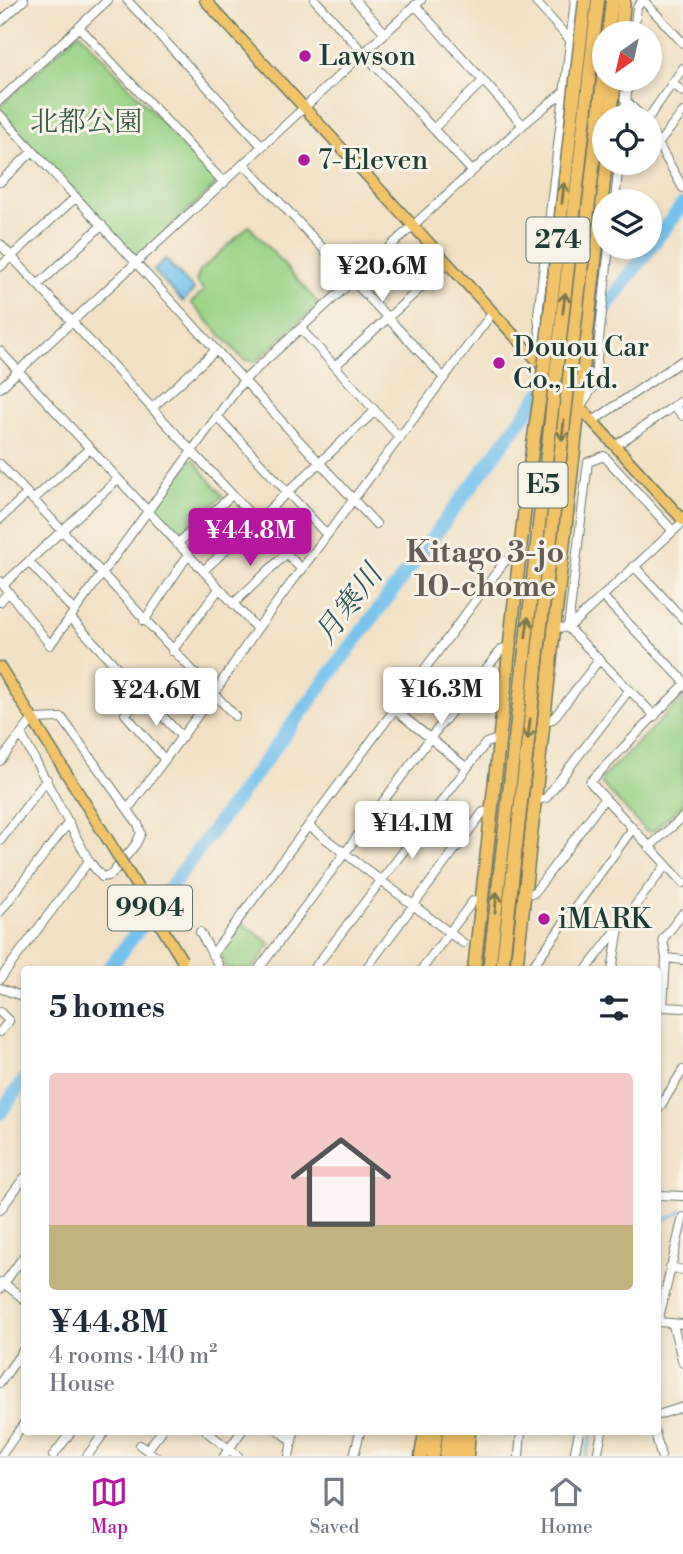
<!DOCTYPE html>
<meta charset="utf-8">
<style>
:root{--surface:#fff;--page:#f6f6f7;--text:#1f2937;--muted:#747a83;--line:#e0e1e3;--accent:#b5179e}
body{margin:0;font-family:"Libre Bodoni","Noto Serif JP",serif;background:var(--page);color:var(--text);height:100vh;display:flex;flex-direction:column;font-size:26px;white-space:nowrap}
*{box-sizing:border-box;margin:0}
p{font-size:23px;color:var(--muted)}
.icon{flex:none;width:38px;height:38px;fill:none;stroke:currentColor;stroke-width:2;stroke-linecap:round;stroke-linejoin:round}
.map{position:relative;flex:1;overflow:hidden}
.sheet{position:absolute;left:21px;top:966px;width:640px;height:469px;display:flex;flex-direction:column;background:var(--surface);border-radius:7px;box-shadow:0 4px 10px #0003}
.sheet>*{flex:none}
.needle{width:46px;rotate:214deg}
.controls{position:absolute;left:592px;top:21px;display:grid;gap:14px}
.controls a{display:grid;place-items:center;width:70px;height:70px;border-radius:50%;background:var(--surface);box-shadow:0 4px 10px #0003;font-size:35px}
.price{position:absolute;translate:-50% -60px;padding:0 16px;border-radius:7px;background:#fff;color:#222;font-size:23px;line-height:46px;filter:drop-shadow(0 2px 4px #0008)}
.price::after{content:'';position:absolute;left:50%;top:42px;width:21px;height:16px;margin-left:-10px;background:inherit;clip-path:polygon(0 0,100% 0,50% 100%)}
.price.on{background:var(--accent);color:#fff}
ul{padding:0;list-style:none}
li{display:grid;align-content:center;gap:14px;height:371px;padding:0 28px}
li+li{border-top:2px solid var(--line)}
li span{display:grid;place-items:center;height:217px;border-radius:7px;color:#555}
li>.icon{margin-inline-start:auto}
span .icon{width:126px;height:126px;fill:#fffc;stroke-width:1}
li b{font-size:30px}
h2{display:flex;justify-content:space-between;align-items:center;height:84px;padding:0 28px;font-size:30px}
.menu{display:flex;justify-content:space-around;align-items:center;height:98px;border-top:2px solid var(--line);background:var(--surface);font-size:19px;color:var(--muted)}
.menu a{display:grid;justify-items:center;gap:4px}
.menu .on{color:var(--accent)}
.map>svg:first-child{display:block}
</style>
<div class="map">
<svg width="683" height="1456" viewBox="0 0 683 1456">
<rect width="100%" height="100%" fill="#f7f3e8"/>
<filter id="ink" filterUnits="userSpaceOnUse"><feTurbulence type="fractalNoise" baseFrequency=".0143" numOctaves="2"/><feDisplacementMap in="SourceGraphic" scale="14" xChannelSelector="R" yChannelSelector="G"/><feConvolveMatrix kernelMatrix="1 2 1 2 8 2 1 2 1" color-interpolation-filters="sRGB"/></filter>
<filter id="wash" filterUnits="userSpaceOnUse"><feTurbulence type="fractalNoise" baseFrequency=".00686" numOctaves="4" result="noise"/><feDisplacementMap in="SourceGraphic" scale="28" xChannelSelector="R" yChannelSelector="G"/><feGaussianBlur stdDeviation="1.57" result="paint"/><feColorMatrix in="noise" values="0 0 0 0 0 0 0 0 0 0 0 0 0 0 0 0 0 1.4 0 .05"/><feComposite in="paint" operator="in"/></filter>
<g filter="url(#wash)">
<rect width="100%" height="100%" fill="#f2e1c4"/>
<!-- green -->
<path fill="#99d386" stroke="#5c885d" stroke-width="2" d="M79 32 218 183 137 257 0 111V106Z
M249 226 319 304 257 361 244 360 191 303 204 291 196 281 200 271Z
M190 460H194L223 496 176 536 154 508Z
M683 698V804L652 832 646 831 602 784V778Z
M242 923 271 944 252 969H226L220 953Z"/>
<!-- water -->
<path fill="#75c2ef" stroke="#4a8092" stroke-width="2" d="M165 259 194 290 183 302 154 271Z"/>
<g fill="none" stroke-linecap="round" stroke-linejoin="round">
<!-- stream -->
<path stroke="#75c2ef" stroke-width="2.5" d="M663 1220 683 1211
M586 1456 592 1432"/>
<!-- river -->
<path stroke="#75c2ef" stroke-width="14" d="M108 970 683 204
M0 1113 24 1080"/>
</g>
</g>
<g filter="url(#ink)">
<g fill="none" stroke-linecap="round" stroke-linejoin="round">
<defs>
<path id="minor" d="M127 0 262 146
M315 0 472 171
M355 0 385 33
M534 0 571 41
M643 0 683 43
M415 5 523 125
M0 22 24 0
M79 27 224 183
M634 33 637 7 643 0
M672 83 683 92
M612 86 642 117
M0 100 108 0
M0 115 376 524
M624 117 629 79
M649 117 683 68
M649 128 683 188
M433 129 483 81
M658 144 683 112
M244 164 444 378
M0 182 33 151
M615 201 619 163
M0 244 302 570
M0 267 76 197
M38 285 102 225
M301 329 400 438
M0 351 257 629
M542 351 538 316 575 0
M335 366 448 263
M0 388 421 0
M674 406 683 416
M580 407 594 386 609 247
M152 408 216 350
M217 416 327 535
M593 421 683 360
M615 446 683 400
M0 464 235 716
M33 500 90 448
M0 519 27 494
M177 544 232 495
M29 562 74 611
M634 566 683 619
M203 571 375 411
M0 581 50 645 243 381 523 125 563 92
M3 585 118 479
M602 596 683 680
M0 602 8 592
M233 604 286 554
M70 617 182 737
M144 621 188 555
M554 627 568 628 588 462 604 456 673 531
M172 651 219 589
M683 686 590 782 683 883
M144 696 125 714 165 760
M395 710 467 768
M655 716 568 628 683 522
M543 722 553 719 599 660
M0 761 33 719 62 718 138 824 141 833 136 844 111 875 102 877 89 861 21 734
M535 801 546 798 629 690
M128 809 213 695 257 629 493 312
M309 826 463 943
M0 841 47 779
M649 847 683 817
M524 894 534 893 605 798
M0 912 69 822
M683 913 663 939 666 958 663 1007 683 1008
M200 932 221 970
M212 955 505 561
M666 958 683 960
M258 970 431 737 502 649 511 646
M313 970 486 743 500 738
M365 970 483 812 492 811
M421 970 473 901 482 898
M530 970 633 828
M586 970 666 865
M612 970 619 928
M0 979 89 861
M0 988 24 997
M0 1012 9 1021 0 1032
M658 1110 683 1070
M658 1195 683 1196
M0 1210 24 1178
M670 1267 683 1270
M2 1282 24 1299
M0 1289 24 1256
M658 1322 683 1217
M658 1322 683 1324
M673 1325 683 1363
M0 1383 24 1349
M658 1415 683 1407
M207 1432 238 1456
M280 1432 292 1440
M655 1432 661 1456
M140 1445 155 1456
M147 1450 161 1432
M1 1456 24 1423
M53 1456 71 1432
M87 1456 105 1432
M224 1456 241 1432
M289 1456 294 1432
M354 1456 360 1432
M519 1456 521 1432
M574 1456 579 1432
M597 1456 602 1432"/>
<path id="major" d="M205 0 547 371
M577 404 683 520
M0 667 118 856"/>
<path id="highway" d="M608 33 612 0
M621 33 624 0
M474 970 528 479
M516 970 606 163
M421 1456 425 1432
M433 1456 436 1432
M446 1456 449 1432
M457 1456 461 1432
M467 1456 469 1432"/>
</defs>
<!-- minor casing -->
<use href="#minor" stroke="#697666" stroke-width="10"/>
<!-- major casing -->
<use href="#major" stroke="#697666" stroke-width="13"/>
<!-- highway casing -->
<use href="#highway" stroke="#697666" stroke-width="15"/>
<!-- minor -->
<use href="#minor" stroke="#fff" stroke-width="8"/>
<!-- major -->
<use href="#major" stroke="#f1c369" stroke-width="10"/>
<!-- highway -->
<use href="#highway" stroke="#f1c369" stroke-width="12"/>
<defs>
<path id="major-bridge" d="M118 856 182 960"/>
<path id="highway-bridge" d="M611 117 615 79
M528 479 544 368 585 0
M489 970 598 0
M502 970 604 70"/>
</defs>
<!-- major-bridge casing -->
<use href="#major-bridge" stroke="#697666" stroke-width="13" stroke-linecap="butt"/>
<!-- highway-bridge casing -->
<use href="#highway-bridge" stroke="#697666" stroke-width="15" stroke-linecap="butt"/>
<!-- major-bridge -->
<use href="#major-bridge" stroke="#f1c369" stroke-width="10"/>
<!-- highway-bridge -->
<use href="#highway-bridge" stroke="#f1c369" stroke-width="12"/>
</g>
<!-- one-way arrows -->
<defs><path id="oneway-shaft" d="M-6 0H5M1.5-3L5.5 0L1.5 3" fill="none" stroke-width="1.6" stroke-linecap="round" stroke-linejoin="round" transform="scale(1.75)"/></defs>
<g stroke="#7d794c">
<use href="#oneway-shaft" transform="translate(563 193) rotate(-84)"/>
<use href="#oneway-shaft" transform="translate(564 303) rotate(-83)"/>
<use href="#oneway-shaft" transform="translate(563 430) rotate(96)"/>
<use href="#oneway-shaft" transform="translate(527 627) rotate(-83)"/>
<use href="#oneway-shaft" transform="translate(529 729) rotate(97)"/>
<use href="#oneway-shaft" transform="translate(496 902) rotate(-84)"/>
</g>
</g>
<!-- markers -->
<g fill="#b5179e" stroke="#f7f3e8" stroke-width="2.5">
<circle cx="305" cy="56" r="7"/>
<circle cx="304" cy="160" r="7"/>
<circle cx="499" cy="363" r="7"/>
<circle cx="544" cy="919" r="7"/>
</g>
<g text-anchor="middle" dominant-baseline="central" stroke-width="6" stroke-linejoin="round" paint-order="stroke">
<!-- shield labels -->
<g fill="#f7f3e8" stroke="#60746a" stroke-width="2">
<rect x="526.5" y="217.5" width="63" height="45" rx="5"/>
<rect x="518.5" y="462.5" width="49" height="45" rx="5"/>
<rect x="108" y="885.5" width="84" height="45" rx="5"/>
</g>
<g font-size="26" font-weight="bold" fill="#1f3d34">
<text x="558" y="240">274</text>
<text x="543" y="485">E5</text>
<text x="150" y="908">9904</text>
</g>
<!-- poi labels -->
<g font-size="28" fill="#1f3d34" stroke="#f7f3e8" text-anchor="start">
<text x="319" y="56">Lawson</text>
<text x="318" y="160">7-Eleven</text>
<text x="513" y="347">Douou Car<tspan x="513" dy="32">Co., Ltd.</tspan></text>
<text x="558" y="919">iMARK</text>
</g>
<!-- park labels -->
<g font-size="28" fill="#375b44" stroke="#f7f3e8">
<text x="86" y="122">北都公園</text>
</g>
<!-- neighbourhood labels -->
<g font-size="30" font-weight="bold" fill="#675d56" stroke="#f7f3e8">
<text x="485" y="553">Kitago 3-jo<tspan x="485" dy="34">10-chome</tspan></text>
</g>
<!-- water labels -->
<g font-size="30" font-style="italic" fill="#305859" stroke="#f7f3e8">
<text transform="translate(349 605) rotate(-53)">月寒川</text>
</g>
</g>
</svg>
<div class="controls">
<a><svg class="needle" viewBox="-14 -14 28 28"><path d="M0-13l5 13h-10z" fill="#e53935"/><path d="M0 13l5-13h-10z" fill="#747a83"/></svg></a>
<a><svg class="icon" aria-label="locate" viewBox="0 0 24 24"><circle cx="12" cy="12" r="6"/><path d="M12 2v4M12 18v4M2 12h4M18 12h4"/></svg></a>
<a><svg class="icon" aria-label="layers" viewBox="0 0 24 24"><path d="M12 4l9 5-9 5-9-5zM3 14l9 5 9-5"/></svg></a>
</div>
<b class="price" style="left:382px;top:304px">¥20.6M</b>
<b class="price on" style="left:250px;top:568px">¥44.8M</b>
<b class="price" style="left:441px;top:727px">¥16.3M</b>
<b class="price" style="left:156px;top:728px">¥24.6M</b>
<b class="price" style="left:412px;top:861px">¥14.1M</b>
<section class="sheet">
<h2>5 homes<svg class="icon" aria-label="filters" viewBox="0 0 24 24"><path d="M4 7h16M4 17h16"/><circle cx="9" cy="7" r="2"/><circle cx="15" cy="17" r="2"/></svg></h2>
<ul>
<li><span style="background:linear-gradient(#f6c9c9 70%,#c2b280 0)"><svg class="icon" aria-label="home" viewBox="0 0 24 24"><path d="M3 11l9-7 9 7M6 9v11h12V9"/></svg></span><div><b>¥44.8M</b><p>4 rooms · 140 m²</p><p>House</p></div></li>
</ul>
</section>
</div>
<nav class="menu">
<a class="on"><svg class="icon" aria-label="map" viewBox="0 0 24 24"><path d="M3 6l6-2 6 2 6-2v14l-6 2-6-2-6 2zM9 4v14M15 6v14"/></svg>Map</a>
<a><svg class="icon" aria-label="saved" viewBox="0 0 24 24"><path d="M7 4h10v16l-5-4-5 4z"/></svg>Saved</a>
<a><svg class="icon" aria-label="home" viewBox="0 0 24 24"><path d="M3 11l9-7 9 7M6 9v11h12V9"/></svg>Home</a>
</nav>
